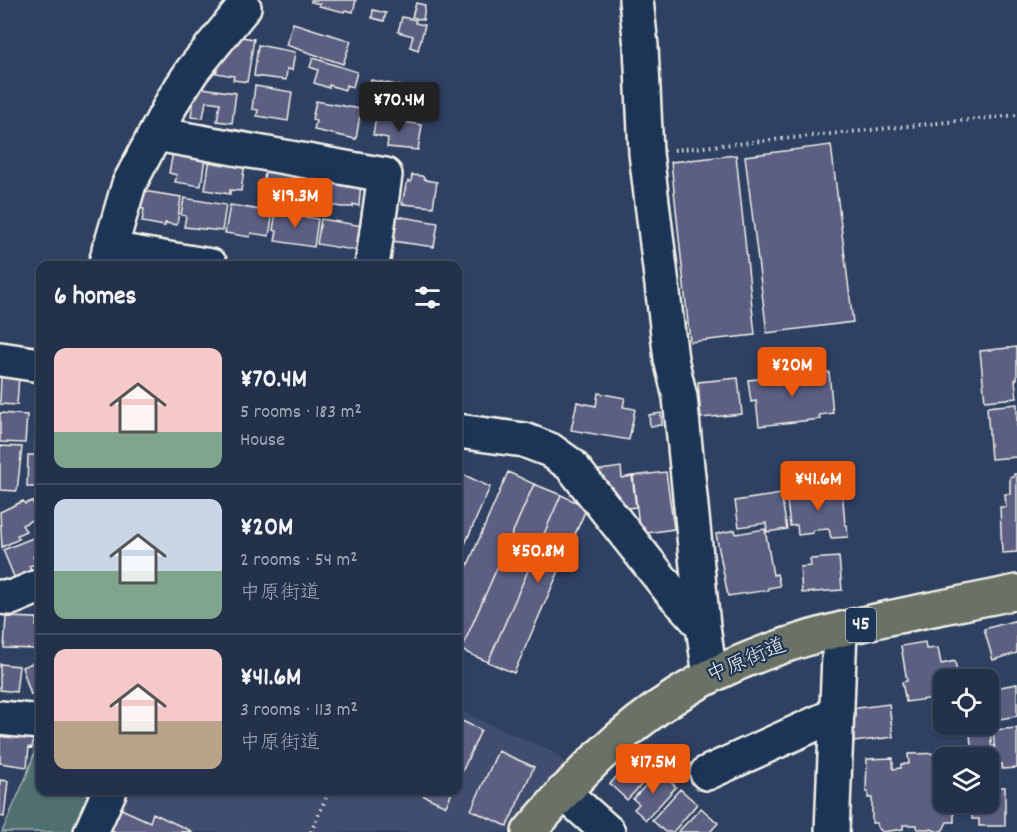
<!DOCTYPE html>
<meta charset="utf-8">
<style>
:root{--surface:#23314a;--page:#2b3951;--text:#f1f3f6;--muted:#a3a9b5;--line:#404c62;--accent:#ea580c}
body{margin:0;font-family:Dekko,"Klee One",sans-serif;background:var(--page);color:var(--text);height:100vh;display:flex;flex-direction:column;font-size:22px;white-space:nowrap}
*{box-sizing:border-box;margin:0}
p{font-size:20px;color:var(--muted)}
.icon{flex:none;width:33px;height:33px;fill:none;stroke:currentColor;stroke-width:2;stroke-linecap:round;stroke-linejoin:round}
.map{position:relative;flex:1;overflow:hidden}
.side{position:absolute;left:36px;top:261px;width:426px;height:534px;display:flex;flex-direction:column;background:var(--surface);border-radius:12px;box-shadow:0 2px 4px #0004,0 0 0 2px var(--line)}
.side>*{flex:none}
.fabs{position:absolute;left:933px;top:669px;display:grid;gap:12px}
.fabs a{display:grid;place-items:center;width:66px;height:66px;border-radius:12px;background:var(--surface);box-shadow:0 2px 4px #0004,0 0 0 2px var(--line);font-size:30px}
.price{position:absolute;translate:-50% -51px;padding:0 14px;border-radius:6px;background:var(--accent);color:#fff;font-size:20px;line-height:39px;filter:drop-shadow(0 2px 3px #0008)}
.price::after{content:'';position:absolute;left:50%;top:36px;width:18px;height:14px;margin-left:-9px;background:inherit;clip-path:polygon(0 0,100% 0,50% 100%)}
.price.current{background:#222;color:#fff}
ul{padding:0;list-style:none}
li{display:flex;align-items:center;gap:18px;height:150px;padding:0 18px}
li+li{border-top:2px solid var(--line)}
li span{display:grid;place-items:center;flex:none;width:168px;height:120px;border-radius:12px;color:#555}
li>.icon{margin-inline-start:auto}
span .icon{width:72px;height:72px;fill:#fffc;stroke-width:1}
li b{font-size:26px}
h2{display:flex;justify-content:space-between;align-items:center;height:72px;padding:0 18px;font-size:26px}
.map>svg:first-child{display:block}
</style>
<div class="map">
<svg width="1017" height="832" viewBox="0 0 1017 832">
<rect width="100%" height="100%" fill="#2f4163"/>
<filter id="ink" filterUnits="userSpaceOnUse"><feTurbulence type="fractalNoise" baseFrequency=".0167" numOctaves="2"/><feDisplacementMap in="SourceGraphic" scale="12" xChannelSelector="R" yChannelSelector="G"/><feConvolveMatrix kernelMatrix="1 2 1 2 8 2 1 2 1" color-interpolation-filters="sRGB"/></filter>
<g filter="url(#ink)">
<!-- built -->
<path fill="#404d6e" d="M458 710 555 753 566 764 507 832H108L128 791 458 790Z"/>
<!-- green -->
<path fill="#4f6f6e" stroke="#a2b0ab" stroke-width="1.5" d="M36 730H40V790L97 791 78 832H2L26 777 34 754Z"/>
<!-- building -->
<path fill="#5c5f82" stroke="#f4f1e8" stroke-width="1.5" d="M311 0H356L353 12 345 10 344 12 319 6 320 4 311 2Z
M416 3 425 5 423 20 412 17Z
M373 10 386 13 384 21 372 18Z
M402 17 416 20 415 23 425 25 418 50 410 47 413 36 398 32Z
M293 23 351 41 343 64 286 45Z
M234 36 254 39 247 82 233 80 234 76 216 73 217 70 213 69Z
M258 45 295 52 292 70 287 69 286 80 254 76Z
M313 58 357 72 353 87 346 85 345 90 329 85V88L314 83 318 70 310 67Z
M371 80 412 88 411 97H415L414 106 409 105 408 113 373 110 375 99 368 98Z
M255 86 292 92 288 121 257 116 258 110 252 109Z
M195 87 236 93 232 123 217 121 220 103 206 101 203 118 191 117Z
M316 101 361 109 356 139 314 130 316 121 312 120Z
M376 117 422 125 418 150 387 147 388 138 373 135Z
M831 145 853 322 767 333 745 156Z
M173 152 205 157 201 186 175 182 177 175 169 173Z
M736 155 755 335 690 342 671 162Z
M210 158 245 163 241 191 230 190V194L205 190Z
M266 167 294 172 289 207 260 203Z
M320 175 361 181 359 206 353 204V207H342L316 203Z
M412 175 422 176 426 180 437 182 433 207 402 204 406 185 408 181 411 182Z
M143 191 181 197 177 225 165 223V226L142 222 144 209 140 208Z
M184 198 226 205 222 231 184 227 186 216 181 215Z
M230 205 273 212 269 236 251 233 250 237 225 233Z
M276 212 318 219 314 247 275 241 277 231 273 230Z
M396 216 438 223 434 247 392 241Z
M321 219 363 226 359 251 317 244Z
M1017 347V379L1015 380 1017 398 985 401 980 351Z
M829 372 833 413 819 415 820 419 759 426 756 401 751 402 748 380Z
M1 374 19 376 17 405 0 404Z
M738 378 742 414 701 418 698 382Z
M598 393 625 398 623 407 635 409 629 440 571 430 577 402 596 406Z
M1017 404V457L991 459 987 407Z
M0 413 27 415 25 443 0 442Z
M661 413 662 425 650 426 649 415Z
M36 422H40V453H35Z
M0 446 22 447 17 491 0 490Z
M28 455H40V487H27Z
M621 467 622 478 632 476 636 507 620 509 593 471Z
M458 472 490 487 458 560Z
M508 472 534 484 461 650 458 649V588Z
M666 472 674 529 640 534 633 476Z
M1014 474H1017V552L1002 553 1000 507H1006L1005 494H1010V477H1014Z
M534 484 561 495 488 662 461 650Z
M842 487 845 525H847L848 537 831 538 829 529 813 530V533L798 535 797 525 790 526 786 493Z
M781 494 787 529 767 532 766 523 739 527 735 501Z
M561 495 587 507 514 673 488 662Z
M23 501 25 504 32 501 40 516 22 525 26 531 17 535 19 539 2 547 0 512Z
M765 529 773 575 777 574 780 586 768 588 769 590 728 596 716 534 735 530 736 534Z
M40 535V554L33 557 36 564 29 566 32 573 15 579 3 550Z
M839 557 842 590 802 593 800 567 811 566 810 559Z
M6 617 37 618 36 626H40V646H35V649L4 648Z
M1017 620V653L993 660 984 629Z
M925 642 926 649 938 648 941 664 955 661 958 680H944V717L938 718 934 698 906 702 902 682 907 681 901 646Z
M40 660V697L39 693 31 695 22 667Z
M0 664 19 666 16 692 0 690Z
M1017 684V716L1000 719 994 688Z
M889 704 893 737 854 742 850 709Z
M458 719 481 730 458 781Z
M1017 728V768L1002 769V764L996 765 993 730Z
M0 730 34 734 32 748 29 747 27 767 0 763Z
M990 731 994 769 988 770V758H972L970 733Z
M498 751 534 767 507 826 471 810Z
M953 753V758H944V802H954V822H947L943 830 938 832 931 829H917V825H903V829L883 832 878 828 877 823H872V798H868V792H866L867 759 893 758V769L901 768V764H909L908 754Z
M644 755 658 767 627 800 610 784 632 759 636 763Z
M659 771 676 787 646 820 634 809 639 804 633 799Z
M0 780 8 781 4 817 0 816Z
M988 787H1005V826H979V819H972V802H988Z
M680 789 697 804 673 832H665L652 820Z
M411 790H453L446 806Z
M119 808 150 822 153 813 193 832H108Z
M701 808 718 823 710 832H678Z"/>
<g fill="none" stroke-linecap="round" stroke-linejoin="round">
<defs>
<path id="minor" d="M636 0 641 46 646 153 671 359 680 397 703 626 710 676
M156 134 385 175 372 266
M109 249 211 266
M105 266 129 184 175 97 192 71 244 7
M0 359 40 365
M458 431 524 440 550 450 571 465 669 589 703 626
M0 597 11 598 40 586
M0 718 40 722
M707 773 837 714
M563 792 608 832
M91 832 110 790
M832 832 840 630"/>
<path id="major" d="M529 832C573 780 620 730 679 694 777 632 905 616 1017 592"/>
</defs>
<!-- minor casing -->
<use href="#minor" stroke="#f4f1e8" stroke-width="38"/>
<!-- major casing -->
<use href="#major" stroke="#f4f1e8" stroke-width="38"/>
<!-- path -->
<path stroke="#f4f1e8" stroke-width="4" stroke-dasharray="1.5 4.5" stroke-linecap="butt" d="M674 150 1017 115
M311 832 326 798"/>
<!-- minor -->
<use href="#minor" stroke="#1d3557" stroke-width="33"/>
<!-- major -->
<use href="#major" stroke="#6a7166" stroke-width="33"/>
</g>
</g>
<g text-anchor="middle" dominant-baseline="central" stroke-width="4.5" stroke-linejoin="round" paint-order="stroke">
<!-- shield labels -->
<rect fill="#1d3557" stroke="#b4b9bc" stroke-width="1.5" x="846" y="608" width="30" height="34" rx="4.5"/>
<g font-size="20" font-weight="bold" fill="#f4f1e8">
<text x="861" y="625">45</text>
</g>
<!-- street labels -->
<g font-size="21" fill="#f4f1e8" stroke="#1d3557">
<text transform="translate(747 662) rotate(-23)">中原街道</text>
</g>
</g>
</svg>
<div class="fabs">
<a><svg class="icon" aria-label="locate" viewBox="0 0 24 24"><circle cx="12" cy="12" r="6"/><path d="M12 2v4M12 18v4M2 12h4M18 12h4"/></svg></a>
<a><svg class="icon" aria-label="layers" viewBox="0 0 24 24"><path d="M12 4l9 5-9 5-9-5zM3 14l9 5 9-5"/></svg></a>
</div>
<b class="price current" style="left:399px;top:133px">¥70.4M</b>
<b class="price" style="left:295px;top:229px">¥19.3M</b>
<b class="price" style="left:792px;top:398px">¥20M</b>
<b class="price" style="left:818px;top:512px">¥41.6M</b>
<b class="price" style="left:538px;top:584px">¥50.8M</b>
<b class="price" style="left:653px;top:795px">¥17.5M</b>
<section class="side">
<h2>6 homes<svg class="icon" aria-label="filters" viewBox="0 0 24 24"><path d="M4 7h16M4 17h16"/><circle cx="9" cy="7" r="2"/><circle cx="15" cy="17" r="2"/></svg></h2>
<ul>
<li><span style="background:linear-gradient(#f6c9c9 70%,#7fa58c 0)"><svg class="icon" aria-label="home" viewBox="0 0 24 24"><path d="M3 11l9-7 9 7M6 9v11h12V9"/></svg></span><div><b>¥70.4M</b><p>5 rooms · 183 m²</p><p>House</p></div></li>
<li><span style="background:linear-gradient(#c9d6e8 60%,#7fa58c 0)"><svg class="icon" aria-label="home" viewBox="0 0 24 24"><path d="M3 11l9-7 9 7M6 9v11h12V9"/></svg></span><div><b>¥20M</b><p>2 rooms · 54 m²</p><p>中原街道</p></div></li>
<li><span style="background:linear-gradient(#f6c9c9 60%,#b9a48a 0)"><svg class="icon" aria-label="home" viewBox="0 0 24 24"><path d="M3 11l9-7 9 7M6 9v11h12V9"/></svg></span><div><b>¥41.6M</b><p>3 rooms · 113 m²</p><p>中原街道</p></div></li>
</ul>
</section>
</div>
